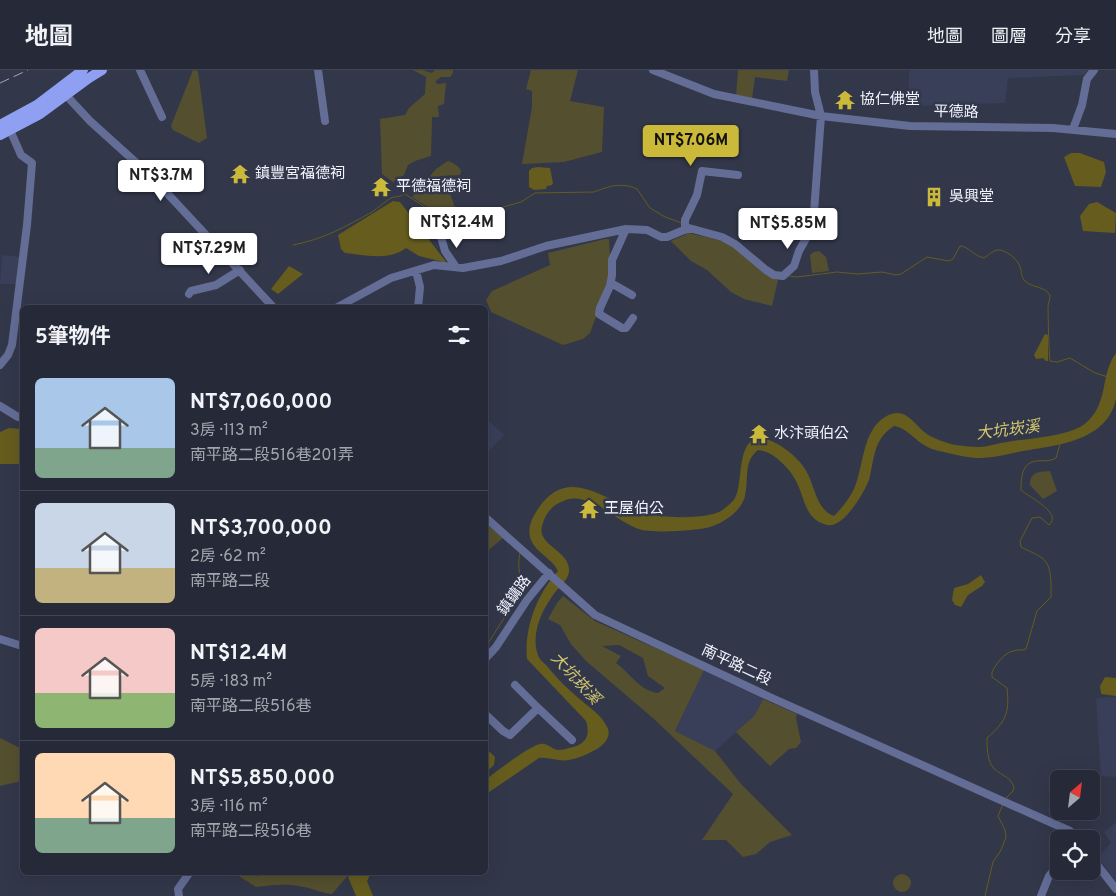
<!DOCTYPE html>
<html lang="zh-TW">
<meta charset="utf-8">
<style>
:root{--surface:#262938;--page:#323543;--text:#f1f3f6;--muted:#a4a6ae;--line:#424553;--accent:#cbba39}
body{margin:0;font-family:Overpass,"Noto Sans TC",sans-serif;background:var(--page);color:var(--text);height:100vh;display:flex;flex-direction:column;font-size:19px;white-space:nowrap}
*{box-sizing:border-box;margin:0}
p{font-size:16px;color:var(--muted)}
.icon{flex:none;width:28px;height:28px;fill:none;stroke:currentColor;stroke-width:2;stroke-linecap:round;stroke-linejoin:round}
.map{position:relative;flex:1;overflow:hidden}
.panel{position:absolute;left:20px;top:235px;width:468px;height:570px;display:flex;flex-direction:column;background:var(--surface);border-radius:8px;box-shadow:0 5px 20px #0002,0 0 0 1px var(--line)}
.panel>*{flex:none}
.needle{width:32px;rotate:28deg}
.buttons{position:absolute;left:1050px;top:700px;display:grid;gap:10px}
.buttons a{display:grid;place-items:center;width:50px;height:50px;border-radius:8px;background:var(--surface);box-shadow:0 5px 20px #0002,0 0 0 1px var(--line);font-size:25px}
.price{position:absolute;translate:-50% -42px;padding:0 11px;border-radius:5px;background:#fff;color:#222;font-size:16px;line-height:32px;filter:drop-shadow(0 1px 2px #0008)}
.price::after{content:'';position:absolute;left:50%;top:30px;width:15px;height:11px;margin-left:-8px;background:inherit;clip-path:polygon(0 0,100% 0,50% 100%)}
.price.active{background:var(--accent);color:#111}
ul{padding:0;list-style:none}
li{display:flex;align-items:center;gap:15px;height:125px;padding:0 15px}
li+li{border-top:1px solid var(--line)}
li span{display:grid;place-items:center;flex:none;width:140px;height:100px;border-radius:8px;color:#555}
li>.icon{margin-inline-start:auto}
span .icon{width:60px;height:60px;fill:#fffc;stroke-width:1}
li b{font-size:21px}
h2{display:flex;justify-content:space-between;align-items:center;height:60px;padding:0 15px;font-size:21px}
header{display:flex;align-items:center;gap:30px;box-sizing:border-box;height:70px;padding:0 25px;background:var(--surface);border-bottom:1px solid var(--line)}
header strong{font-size:24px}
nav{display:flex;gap:28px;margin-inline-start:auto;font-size:18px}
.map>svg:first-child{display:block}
</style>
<header>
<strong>地圖</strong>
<nav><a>地圖</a><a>圖層</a><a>分享</a></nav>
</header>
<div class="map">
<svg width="1116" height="826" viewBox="0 0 1116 826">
<rect width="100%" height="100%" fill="#32374a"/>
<!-- built -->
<path fill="#393f59" d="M911 0H1089L1084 5 1008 8 1005 33 908 36 909 1Z
M2 185 21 187 19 214H0Z
M485 347 504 365 485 385Z
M704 600 763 629 755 645 715 681 675 661Z
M1116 627V707L1101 706 1096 628Z
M1116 752V812L1097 787 1111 773 1104 762Z"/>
<!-- green -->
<path fill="#54502f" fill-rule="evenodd" d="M193 0 198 1 207 68 199 73 173 60 171 56Z
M413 0H422L432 3 435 0H453V3L450 7H441L435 12 438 14 446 13 444 34 438 36 439 47H432L431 86 415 91 408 95 404 105 393 112 382 104 380 49 405 45 409 38 425 24 426 7Z
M531 0H578L570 31 604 37 602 82 564 92 522 94 532 37V21L526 19Z
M738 0H789L787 11 755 7 752 29 736 26Z
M448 91C454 93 459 96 461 101L460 105 440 106 439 109 442 111 458 112 461 118 449 121 461 154 452 157 443 151 440 145 412 127 436 99Z
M689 163C704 167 720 169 734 177 750 187 761 202 778 210L772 236 744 229 731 222 707 200 691 191 671 171Z
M605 169H609L610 186V208L590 263 583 269 563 275 491 242 486 230 492 221 550 195 548 183Z
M819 181 826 187 829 201 812 203 810 185 814 182Z
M1050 401 1057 421 1043 429 1030 415C1030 401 1039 402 1050 401Z
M489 456 503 468 485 483V459Z
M563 526 595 551 704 600 675 661 715 681 741 714 792 765 770 772 756 784 743 787 726 770H702L733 724 654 649 586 591 571 574 560 555 548 549 557 533ZM619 575 643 588 648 606 665 618 658 623C640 621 630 603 616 593L621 586 602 576Z
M763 629 797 644 796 648 801 672 796 678 789 679 770 696 736 662 755 645Z
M0 668 22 679V711L0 716Z
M259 803V802L350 803 332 824C322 823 314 819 304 817 287 813 272 815 256 817L234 803H252L258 807Z
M893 813a9 9 0 1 1 18 0a9 9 0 1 1-18 0Z"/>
<!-- water -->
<path fill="#655c1e" d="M1071 83H1080L1104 92 1106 102 1101 117 1075 116 1064 87Z
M538 97 550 98 553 113 552 115 547 116 546 119 534 120 529 117V101L532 98Z
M393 131 400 132 447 193 419 186 406 178C389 191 365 185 345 183L341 179 338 165Z
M1097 132 1116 143 1115 163 1083 161 1080 146 1089 134Z
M289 196 303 204 278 224 271 219Z
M1045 264 1048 265V291H1046L1043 288 1036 289 1034 285Z
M1116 283V329C1107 371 1058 375 1023 381 1009 384 995 388 981 388 971 389 942 382 932 379 916 373 908 358 894 356 886 361 881 367 877 376 873 386 872 399 869 410 864 423 843 459 827 455 808 450 806 436 800 420 796 409 790 400 781 392 774 385 767 381 758 380 743 392 749 409 745 426 742 440 726 451 713 456 701 461 655 463 642 460 619 454 594 425 570 429 566 429 562 432 559 433 552 436 545 445 543 453 534 475 568 479 569 499 570 508 561 515 556 521 543 538 530 563 538 585 539 589 544 593 547 596 558 610 569 620 582 631 590 638 601 645 606 655 613 665 605 674 597 679 588 684 579 688 569 690 559 692 549 687 539 688L485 725V710C496 702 529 676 540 674 546 672 552 679 558 680 561 680 566 679 569 678 585 675 591 667 586 651L527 589C524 558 537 524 558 501 552 488 536 483 531 470 527 460 531 450 536 442 566 393 602 429 639 442 657 448 705 450 721 441 725 438 733 432 735 428 744 414 735 365 763 369 777 370 798 387 805 399 815 414 815 439 834 446 842 438 849 429 854 419 864 396 862 361 885 347 907 334 914 357 930 366 936 369 944 372 951 374 959 376 972 377 981 377 990 376 999 373 1007 372 1029 368 1071 367 1087 352 1109 332 1100 304 1116 283Z
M9 358 22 359V394H0V362Z
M981 505 985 512 982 516 968 525 961 537 955 535 952 530 954 518 968 514Z
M1105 607 1116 608V626L1101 624 1100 616Z
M490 682 495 687 494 695 485 703V684Z
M352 803H371L367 811 373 826H356L348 807Z"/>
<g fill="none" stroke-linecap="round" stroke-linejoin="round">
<!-- stream -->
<path stroke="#655c1e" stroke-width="1" d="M740 173 746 179
M293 175C324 169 345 157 372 142 376 139 389 129 391 128 396 126 398 128 405 124L434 143 443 155 449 159 466 156 475 153 489 141 521 132 535 123 594 122C609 116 622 112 637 119L650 138 665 147 682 153
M789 206 797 207 837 202 857 204 882 202 896 205 901 204 927 187 949 191 953 189 960 176C968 176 974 186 984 188 988 186 992 181 997 180 1005 179 1018 189 1020 197 1022 202 1021 207 1025 211 1031 218 1047 216 1050 226 1050 230 1048 233 1048 237 1048 243 1049 287 1050 291L1057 292 1070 288 1095 303 1108 307
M485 578 519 525C523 511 516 496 520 483
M1006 728 1013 721 1014 717C1010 705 998 705 992 696 987 688 987 677 987 668 1005 652 1010 644 1007 618L992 607V602C996 594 1004 583 1013 581 1018 579 1022 581 1026 579L1037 541 1051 527C1051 518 1052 500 1046 492 1041 485 1028 481 1021 477L1020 471 1032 448 1040 447 1049 455C1063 443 1030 428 1021 420 1021 411 1021 396 1032 392 1040 389 1048 393 1056 388L1060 374
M985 826 993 792 1001 780 1006 767 1005 760 998 746 1003 734"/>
<!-- minor -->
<path stroke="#646d96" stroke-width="8" d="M140 0 162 47
M318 0 325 51
M653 0 714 24 821 46 910 56 1053 58 1116 64
M64 23 90 51 152 107 274 238
M1073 59 1082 35 1087 9 1094 0
M626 159 612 190V205L610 216 600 238 599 244 622 258H626L633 248
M685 160V150L697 125 702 101 738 105
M441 167 445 181 456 197
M416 201 420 217 418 238
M611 213 632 225
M189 224 191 221 216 215 240 200
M336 238 391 208 434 195 463 198 501 191 546 176 626 159 647 160 661 167H667L689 158 722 167 735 174 766 200 774 205 783 206 794 196 799 181 813 156 821 46 815 22 814 0
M0 295 8 285 12 275 27 155 32 93 21 85 10 60
M0 336 18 347H22
M485 447 595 545 772 628 1070 761 1077 769
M0 569 22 576
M485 589 496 577 527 530 549 503
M538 638 572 670
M485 644 503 661 510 665 538 638 515 615
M1091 787 1116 819
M179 826 178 819 190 802
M1041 826 1049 806 1059 794"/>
<!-- major -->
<path stroke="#8fa0f2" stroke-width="10" d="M0 55 37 35 83 0
M0 65 40 44 89 8 102 0"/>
<!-- rail -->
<path stroke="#a4a7b5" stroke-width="1" stroke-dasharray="10 5" stroke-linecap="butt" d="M0 13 28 0"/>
</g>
<!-- icons -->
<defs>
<symbol id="temple-bare" viewBox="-9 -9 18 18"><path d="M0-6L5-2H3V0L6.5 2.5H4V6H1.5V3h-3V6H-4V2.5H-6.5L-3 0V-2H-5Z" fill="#cbba39" stroke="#32374a" stroke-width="2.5" paint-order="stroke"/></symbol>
<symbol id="building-bare" viewBox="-9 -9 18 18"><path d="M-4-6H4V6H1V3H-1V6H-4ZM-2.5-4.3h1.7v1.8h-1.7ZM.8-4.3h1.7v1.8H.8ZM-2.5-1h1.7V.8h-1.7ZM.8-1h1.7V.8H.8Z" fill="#cbba39" stroke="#32374a" stroke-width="2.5" paint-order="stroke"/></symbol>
</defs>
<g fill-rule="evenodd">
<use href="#temple-bare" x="831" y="16" width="28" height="28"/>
<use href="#temple-bare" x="226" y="90" width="28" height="28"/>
<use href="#temple-bare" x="367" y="103" width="28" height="28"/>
<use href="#building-bare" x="920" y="113" width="28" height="28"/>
<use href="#temple-bare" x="745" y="350" width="28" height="28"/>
<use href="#temple-bare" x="575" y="425" width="28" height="28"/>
</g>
<g text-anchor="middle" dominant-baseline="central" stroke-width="5" stroke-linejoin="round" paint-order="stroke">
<!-- poi labels -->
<g font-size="15" fill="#f1f4fe" stroke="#32374a" text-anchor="start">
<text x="860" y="30">協仁佛堂</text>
<text x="255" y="104">鎮豐宮福德祠</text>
<text x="396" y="117">平德福德祠</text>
<text x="949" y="127">吳興堂</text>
<text x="774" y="364">水汴頭伯公</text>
<text x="604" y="439">王屋伯公</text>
</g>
<!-- street labels -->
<g font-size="15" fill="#f1f4fe" stroke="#32374a">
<text transform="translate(956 43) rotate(1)">平德路</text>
<text transform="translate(515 526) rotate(-54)">鎮鏞路</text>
<text transform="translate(736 596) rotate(25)">南平路二段</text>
</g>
<!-- water labels -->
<g font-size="16" font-style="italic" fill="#d4c86e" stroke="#32374a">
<text transform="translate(1008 361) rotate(-7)">大坑崁溪</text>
<text transform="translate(575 609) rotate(47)">大坑崁溪</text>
</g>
</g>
</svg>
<div class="buttons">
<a><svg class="needle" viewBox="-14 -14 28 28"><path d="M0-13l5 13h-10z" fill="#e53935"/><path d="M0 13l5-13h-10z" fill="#a4a6ae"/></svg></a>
<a><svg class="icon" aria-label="locate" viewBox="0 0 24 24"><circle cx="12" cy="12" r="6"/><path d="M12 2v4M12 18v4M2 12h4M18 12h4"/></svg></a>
</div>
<b class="price active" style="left:691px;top:97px">NT$7.06M</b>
<b class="price" style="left:161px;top:132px">NT$3.7M</b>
<b class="price" style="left:457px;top:179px">NT$12.4M</b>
<b class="price" style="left:788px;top:180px">NT$5.85M</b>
<b class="price" style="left:209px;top:205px">NT$7.29M</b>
<section class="panel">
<h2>5筆物件<svg class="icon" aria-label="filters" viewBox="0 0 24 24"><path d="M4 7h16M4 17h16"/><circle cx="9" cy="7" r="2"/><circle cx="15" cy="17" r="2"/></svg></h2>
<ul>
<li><span style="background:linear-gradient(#a9c7e8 70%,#7fa58c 0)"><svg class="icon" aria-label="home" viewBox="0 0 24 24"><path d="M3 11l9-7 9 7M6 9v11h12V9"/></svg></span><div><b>NT$7,060,000</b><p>3房 · 113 m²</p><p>南平路二段516巷201弄</p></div></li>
<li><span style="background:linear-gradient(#c9d6e8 65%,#c2b280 0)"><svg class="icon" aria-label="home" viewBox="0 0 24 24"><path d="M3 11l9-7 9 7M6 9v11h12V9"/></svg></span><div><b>NT$3,700,000</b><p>2房 · 62 m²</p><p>南平路二段</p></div></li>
<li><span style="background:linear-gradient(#f6c9c9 65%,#8fb573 0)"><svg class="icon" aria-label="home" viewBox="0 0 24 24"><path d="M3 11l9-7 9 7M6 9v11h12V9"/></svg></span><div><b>NT$12.4M</b><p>5房 · 183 m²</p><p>南平路二段516巷</p></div></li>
<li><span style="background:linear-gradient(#ffd9b3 65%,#7fa58c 0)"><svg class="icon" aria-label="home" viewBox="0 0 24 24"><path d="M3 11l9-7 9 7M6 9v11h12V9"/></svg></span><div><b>NT$5,850,000</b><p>3房 · 116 m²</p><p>南平路二段516巷</p></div></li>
</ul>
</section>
</div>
